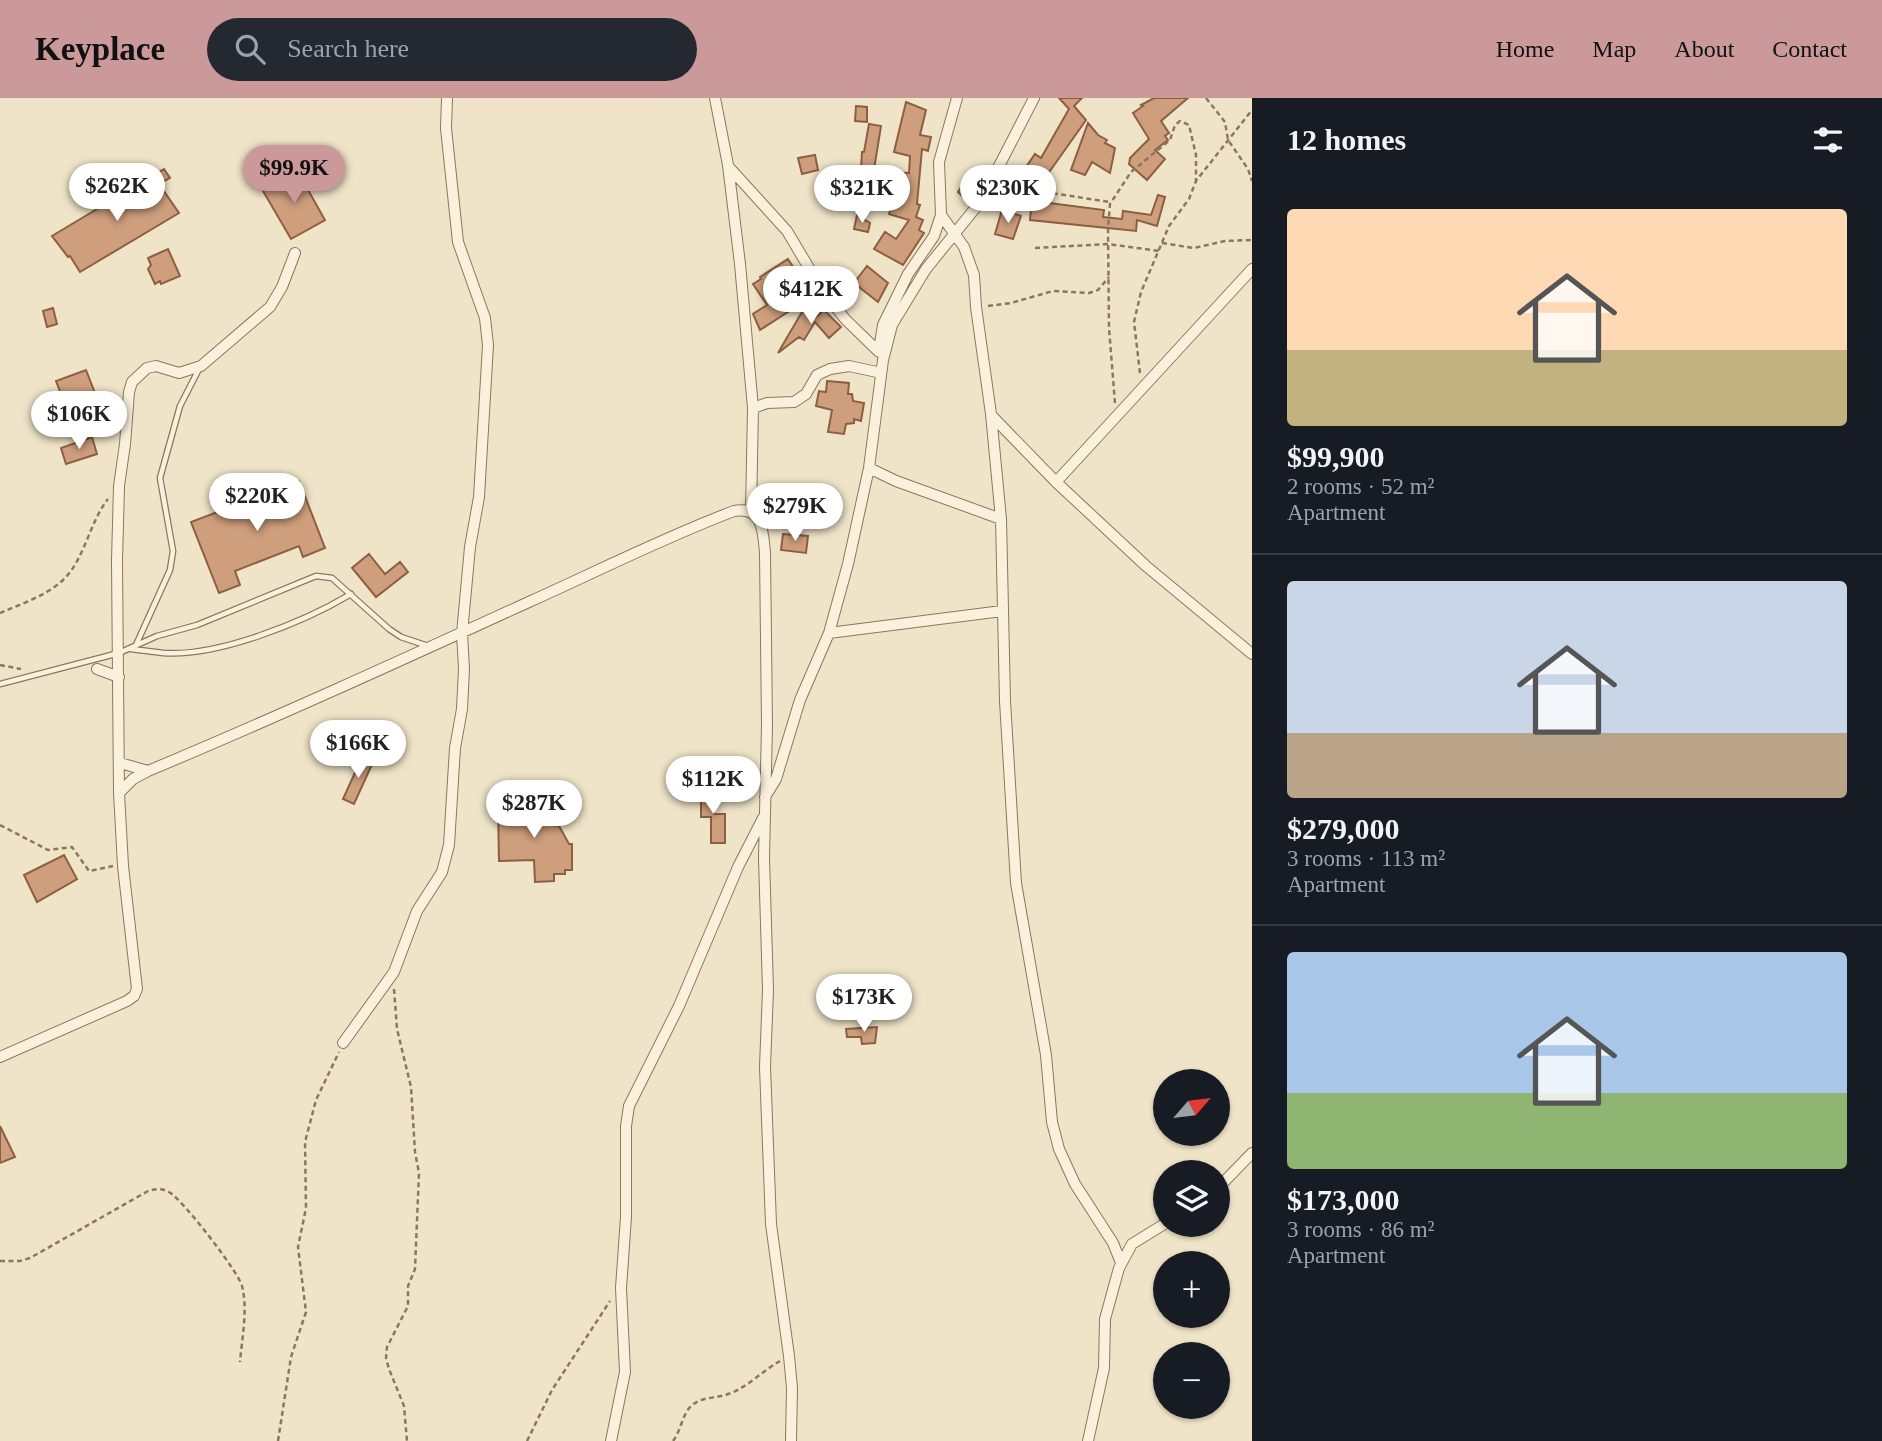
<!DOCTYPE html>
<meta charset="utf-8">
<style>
:root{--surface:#171b24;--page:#242831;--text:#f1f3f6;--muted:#9ea1a6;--line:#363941;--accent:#cc999b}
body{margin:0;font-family:Georgia,serif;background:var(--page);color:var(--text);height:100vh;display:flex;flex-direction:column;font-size:26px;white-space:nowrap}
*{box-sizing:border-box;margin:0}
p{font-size:23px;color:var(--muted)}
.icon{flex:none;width:38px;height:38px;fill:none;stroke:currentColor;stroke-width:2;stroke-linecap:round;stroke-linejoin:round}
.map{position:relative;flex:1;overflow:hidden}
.drawer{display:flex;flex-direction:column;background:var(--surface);width:630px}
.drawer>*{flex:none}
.needle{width:46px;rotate:62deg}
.tools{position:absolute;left:1153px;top:971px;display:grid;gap:14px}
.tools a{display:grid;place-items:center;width:77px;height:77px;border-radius:50%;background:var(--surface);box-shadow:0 2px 5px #0004;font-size:35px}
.price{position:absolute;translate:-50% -60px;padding:0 16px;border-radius:24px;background:#fff;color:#222;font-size:23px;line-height:46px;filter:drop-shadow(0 2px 4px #0008)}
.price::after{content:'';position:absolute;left:50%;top:42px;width:21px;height:16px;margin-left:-10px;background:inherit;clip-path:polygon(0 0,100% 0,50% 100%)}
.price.selected{background:var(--accent);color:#111}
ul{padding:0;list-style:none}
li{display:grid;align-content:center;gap:14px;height:371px;padding:0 35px}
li+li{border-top:2px solid var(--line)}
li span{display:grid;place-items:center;height:217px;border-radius:7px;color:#555}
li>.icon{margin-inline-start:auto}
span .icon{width:126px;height:126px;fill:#fffc;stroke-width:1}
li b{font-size:30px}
h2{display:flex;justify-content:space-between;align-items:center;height:84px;padding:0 35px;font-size:30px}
header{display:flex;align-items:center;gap:42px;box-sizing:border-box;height:98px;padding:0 35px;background:var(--accent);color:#111}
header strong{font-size:33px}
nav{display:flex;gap:38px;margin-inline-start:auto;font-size:24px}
.search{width:490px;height:63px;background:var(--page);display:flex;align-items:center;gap:18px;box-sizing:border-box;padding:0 24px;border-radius:38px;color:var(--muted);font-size:26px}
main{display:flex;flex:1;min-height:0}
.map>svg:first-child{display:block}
</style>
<header>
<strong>Keyplace</strong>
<div class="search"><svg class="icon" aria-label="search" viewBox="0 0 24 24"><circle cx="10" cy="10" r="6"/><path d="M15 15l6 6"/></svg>Search here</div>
<nav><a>Home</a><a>Map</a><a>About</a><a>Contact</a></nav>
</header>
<main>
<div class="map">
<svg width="1252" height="1343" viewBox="0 0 1252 1343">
<rect width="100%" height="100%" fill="#f0e4c8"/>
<!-- building -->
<path fill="#cf9f7d" stroke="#8d5f41" stroke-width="2" d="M1059 0H1082L1074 8 1086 22 1045 80 1026 69 1035 56 1041 60 1069 11Z
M1154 0H1188L1161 23 1169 35 1165 38 1168 42 1155 52 1165 61 1147 82 1129 66 1130 60 1149 41 1133 15 1143 8 1141 7Z
M906 4 926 12 920 37 931 39 928 53 922 51 917 106 920 107 916 119 923 122 919 132 924 135 903 167 874 151 885 134 896 141 909 122 889 116 898 88 888 87 890 74 909 75 910 58 894 54Z
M856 8 867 9V24L855 23Z
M1088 25 1098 37 1107 42 1105 45 1115 50 1110 75 1092 64 1085 77 1071 72Z
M869 26 881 28 872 84 863 101 828 95 832 71H836V68L861 70 862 54H864Z
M815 57 818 72 802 76 798 60Z
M164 71 170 80 159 86 179 115 80 174 70 158 68 159 52 138Z
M298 74 325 122 291 141 263 93Z
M968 79 981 86 970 105 958 94Z
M1158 97 1165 99 1157 128 1137 122 1136 133 1030 122 1031 111 1034 112 1035 105 1041 106V104L1104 112 1103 119 1122 121 1123 113 1151 117Z
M1002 112 1021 118 1013 141 995 136Z
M857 117 870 125 868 134 854 131Z
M168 151 180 178 161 186 160 183 155 186 148 171 151 167 148 160Z
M788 161 795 172 780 182 783 187 778 191 791 212 760 232 753 216 767 207 753 186 761 181 760 179Z
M867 168 888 185 878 204 854 185Z
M806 207 815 220 824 212 841 229 829 240 815 224 804 242 799 239 778 255Z
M53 210 57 226 47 229 43 213Z
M86 272 100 308 70 319 56 283Z
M827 283 849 285 848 296H852L853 303 864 305 861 323 854 321V325L846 326 844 336 828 334 832 312 816 308 819 293 826 294Z
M92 339 97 356 66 366 61 350Z
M299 383 325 450 303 459 299 448 235 473 240 487 219 495 191 424Z
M783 436 808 438 806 455 781 452Z
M369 456 385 476 400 464 408 474 376 499 352 470Z
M363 657 374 662 354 706 343 701Z
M701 690H714V716H725V745H711V719H701Z
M551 707 552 727 559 728 569 746H572V772H565V776H554V783L535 784 534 762 499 763 498 708Z
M64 757 77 781 37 804 24 777Z
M877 929 875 945 862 946 861 939H847L846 931Z
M0 1028 15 1059 0 1065Z"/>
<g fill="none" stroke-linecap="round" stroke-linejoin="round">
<defs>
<path id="lane" d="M136 547 170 472 173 453 160 380 180 308 199 271
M131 551C141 552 152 554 163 555 218 559 304 524 351 496
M0 586 119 555 157 538 197 527 316 478 332 480 389 531 401 539 428 548"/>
<path id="street" d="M715 0 728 67 740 166 753 310 751 414
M957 0 939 64 941 117 964 149 974 177 976 209 991 316 1001 421 1005 603 1016 785 1046 957 1052 1024 1059 1051 1075 1086 1113 1145 1121 1165
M728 68 787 133 821 190 845 221 879 254
M879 252 883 227 908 176 934 138 941 117
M753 310 767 305 794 304 806 296 817 277 830 271 849 268 877 274
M991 317 1056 384 1146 468 1252 556
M869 370 896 383 1001 421
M1056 384 1252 171
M829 535 1002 513
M97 571 119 579
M120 665 148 673
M119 695 133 681 148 673C277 619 404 561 531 503 598 473 665 439 734 413 763 408 763 433 765 455L767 627 764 760 768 892 765 969 771 1126 789 1258 792 1290 791 1343
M765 699 776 681 800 602 829 535 848 466 869 370 883 262 892 227 926 171 981 103 1034 0
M343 945 394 874 417 813 442 774 449 747 455 650 462 611 464 571 462 535 470 449 479 399 488 247 485 220 458 144 446 30 447 0
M0 959 127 903 134 898 137 891 123 768 119 695 117 463 119 388 125 346 129 294 132 284 147 270 156 268 179 275 201 268 270 209 282 189 295 155
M1218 1090 1252 1055
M611 1343 625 1274 621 1190 626 1119V1028L629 1008 679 908 738 769 763 720
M1088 1343 1104 1270 1105 1221 1119 1170 1132 1146 1166 1125"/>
</defs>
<!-- lane casing -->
<use href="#lane" stroke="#8d765c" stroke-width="7"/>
<!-- street casing -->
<use href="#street" stroke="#8d765c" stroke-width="12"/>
<!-- path -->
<path stroke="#8d765c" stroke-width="2.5" stroke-dasharray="5 3.5" stroke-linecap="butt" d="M1206 0 1225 24 1228 42 1248 71 1252 83
M1006 75 1051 95 1110 104
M1162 145 1194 150 1225 143 1252 142
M1035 150 1108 146 1159 153
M988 208 1011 205 1053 193 1089 195 1098 192 1109 179
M1140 275 1134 224 1141 194 1169 128 1189 101 1196 83 1252 12
M1115 305 1109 230 1108 131 1110 106 1131 74 1170 42 1175 27 1180 23 1189 27 1196 57V83
M0 515C21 506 46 498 63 482 85 461 89 425 108 401
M0 567 21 571
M0 727 48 752 72 749 89 773 113 768
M394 891 397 931 411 989 415 1054 419 1075 415 1171 408 1188V1208L387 1249 386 1260 389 1271 404 1308 407 1343
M0 1163H20L30 1160 148 1093C155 1091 162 1090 169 1094 182 1101 238 1173 242 1188 248 1211 242 1240 240 1264
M278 1343 291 1259 306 1214 298 1149 306 1110 305 1044 316 1002 339 954
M527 1343 552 1292 610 1203
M673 1343C681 1333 682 1317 691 1308 702 1298 715 1301 728 1296 747 1290 762 1273 780 1263"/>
<!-- lane -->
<use href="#lane" stroke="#faf1dc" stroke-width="4.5"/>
<!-- street -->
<use href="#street" stroke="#faf1dc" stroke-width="10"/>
</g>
</svg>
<div class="tools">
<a><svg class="needle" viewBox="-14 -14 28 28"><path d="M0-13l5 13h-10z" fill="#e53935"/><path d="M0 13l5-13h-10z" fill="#9ea1a6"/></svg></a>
<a><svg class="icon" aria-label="layers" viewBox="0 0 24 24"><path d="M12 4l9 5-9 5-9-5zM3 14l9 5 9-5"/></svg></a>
<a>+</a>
<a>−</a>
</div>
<b class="price selected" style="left:294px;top:107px">$99.9K</b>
<b class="price" style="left:117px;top:125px">$262K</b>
<b class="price" style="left:862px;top:127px">$321K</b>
<b class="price" style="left:1008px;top:127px">$230K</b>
<b class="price" style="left:811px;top:228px">$412K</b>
<b class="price" style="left:79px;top:353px">$106K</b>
<b class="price" style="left:257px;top:435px">$220K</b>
<b class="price" style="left:795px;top:445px">$279K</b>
<b class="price" style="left:358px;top:682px">$166K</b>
<b class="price" style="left:713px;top:718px">$112K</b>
<b class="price" style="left:534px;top:742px">$287K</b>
<b class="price" style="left:864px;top:936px">$173K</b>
</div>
<section class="drawer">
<h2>12 homes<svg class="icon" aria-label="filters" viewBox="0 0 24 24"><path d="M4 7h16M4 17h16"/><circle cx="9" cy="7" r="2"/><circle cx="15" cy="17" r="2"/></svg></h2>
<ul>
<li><span style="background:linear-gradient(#ffd9b3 65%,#c2b280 0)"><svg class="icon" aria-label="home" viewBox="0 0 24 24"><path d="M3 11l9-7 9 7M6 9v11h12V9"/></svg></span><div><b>$99,900</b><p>2 rooms · 52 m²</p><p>Apartment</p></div></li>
<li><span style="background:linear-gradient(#c9d6e8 70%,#b9a48a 0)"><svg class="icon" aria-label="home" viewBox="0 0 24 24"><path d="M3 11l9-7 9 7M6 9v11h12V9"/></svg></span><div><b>$279,000</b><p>3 rooms · 113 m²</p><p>Apartment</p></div></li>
<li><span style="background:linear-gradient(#a9c7e8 65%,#8fb573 0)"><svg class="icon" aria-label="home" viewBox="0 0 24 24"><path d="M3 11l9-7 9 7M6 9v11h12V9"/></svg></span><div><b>$173,000</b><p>3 rooms · 86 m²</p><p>Apartment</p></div></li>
</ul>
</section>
</main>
